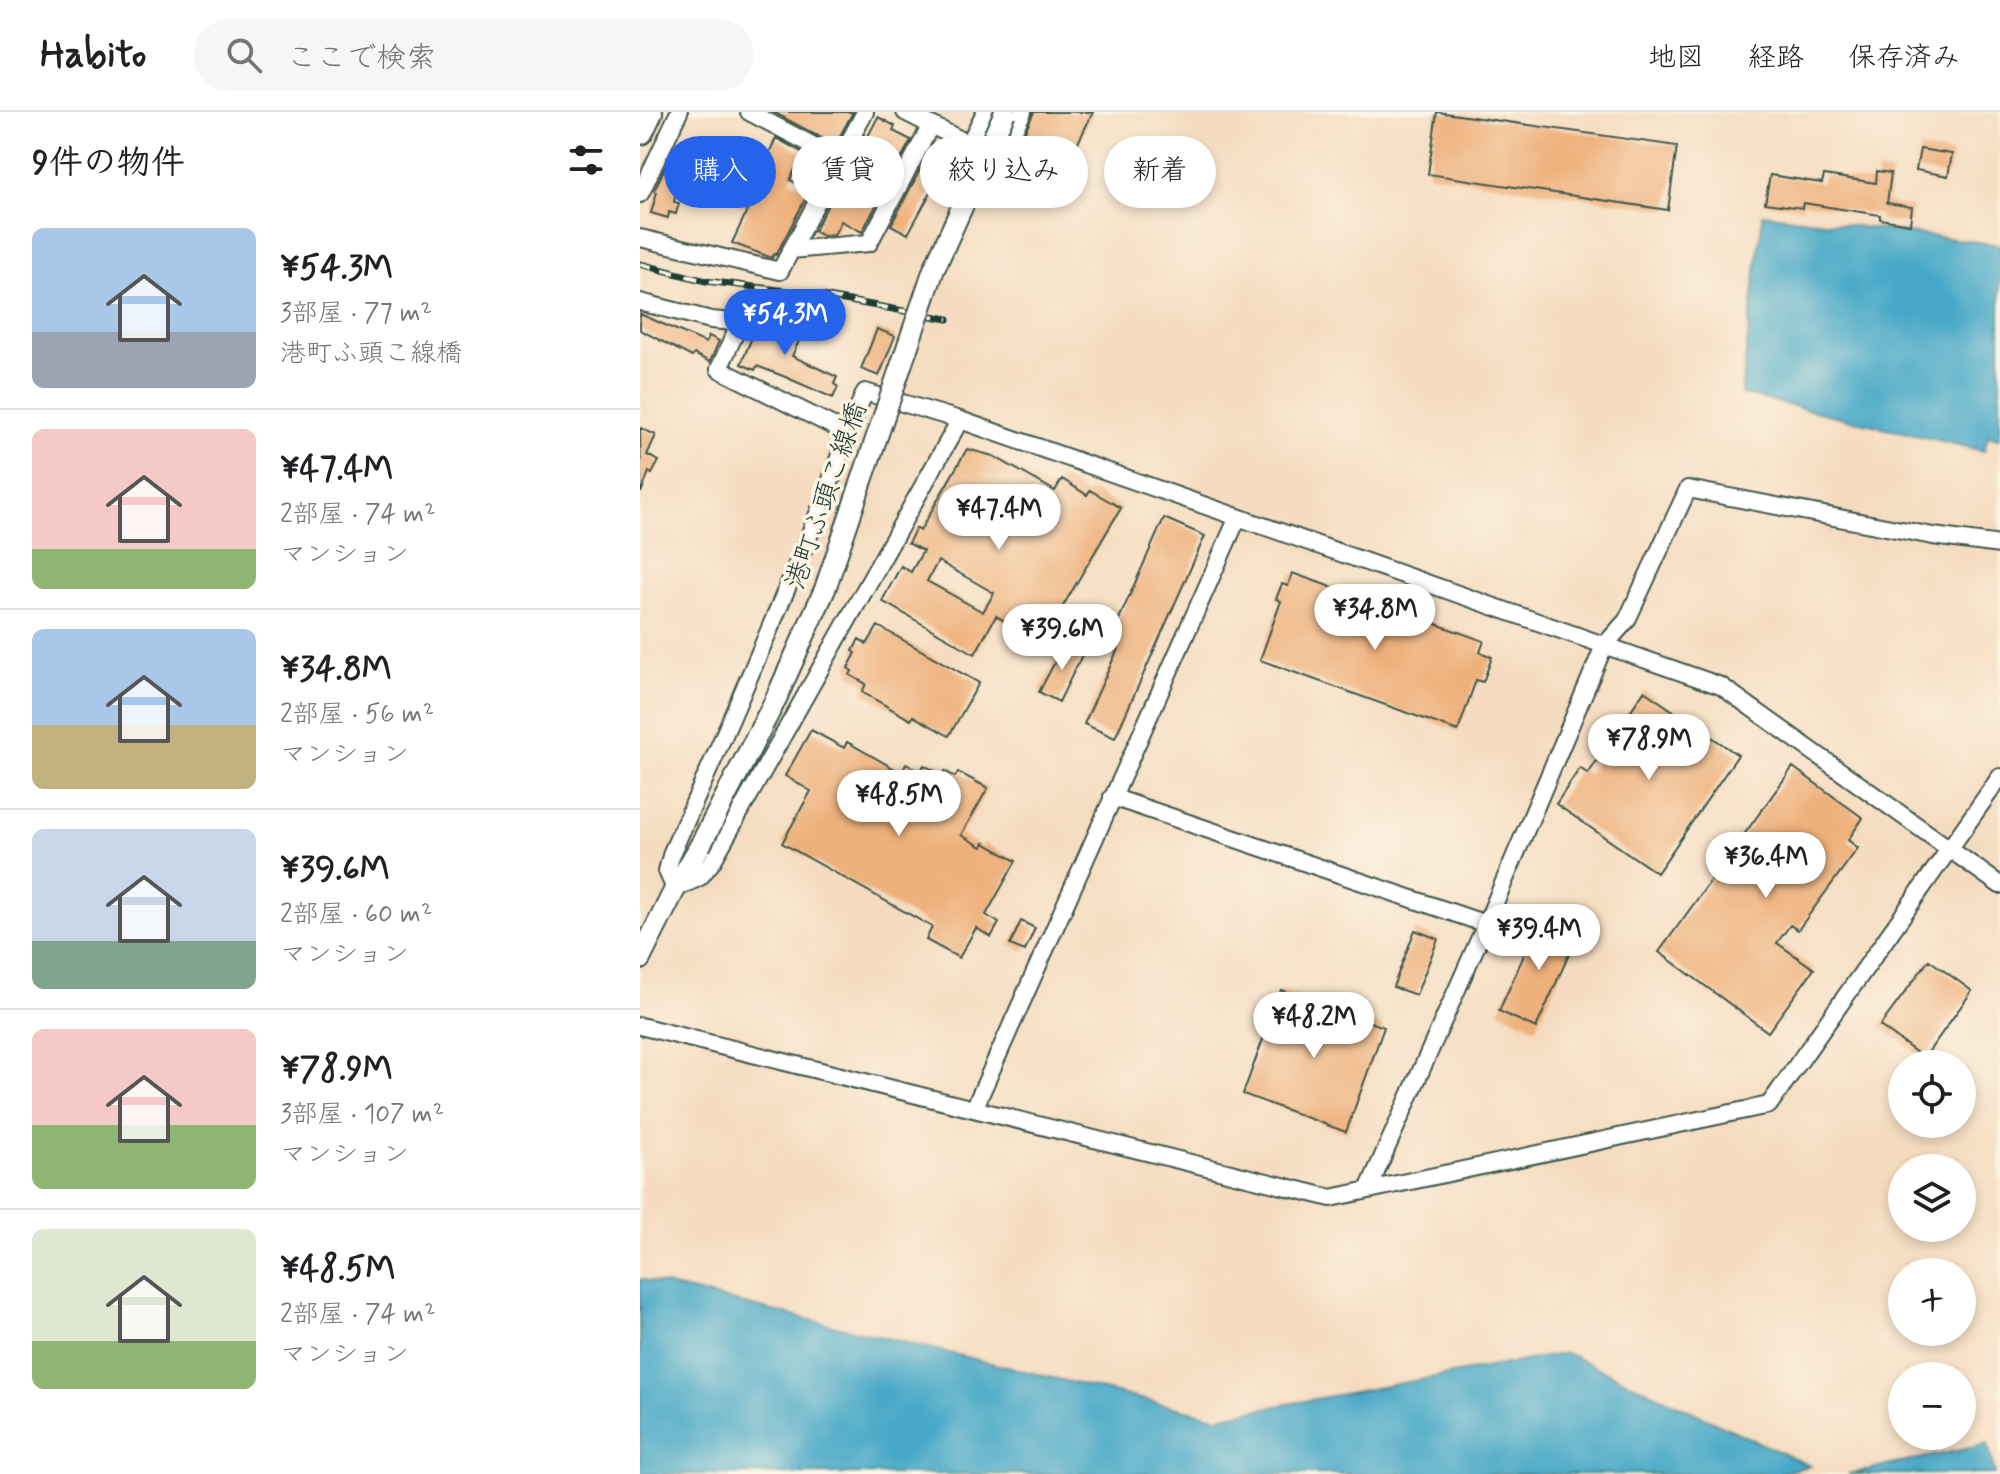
<!DOCTYPE html>
<html lang="ja">
<meta charset="utf-8">
<style>
:root{--surface:#fff;--page:#f6f6f6;--text:#202124;--muted:#757577;--line:#e0e0e0;--accent:#2563eb}
body{margin:0;font-family:Mynerve,"Klee One",sans-serif;background:var(--page);color:var(--text);height:100vh;display:flex;flex-direction:column;font-size:30px;white-space:nowrap}
*{box-sizing:border-box;margin:0}
p{font-size:26px;color:var(--muted)}
.icon{flex:none;width:44px;height:44px;fill:none;stroke:currentColor;stroke-width:2;stroke-linecap:round;stroke-linejoin:round}
.map{position:relative;flex:1;overflow:hidden}
.panel{display:flex;flex-direction:column;background:var(--surface);width:640px}
.panel>*{flex:none}
.hud{position:absolute;left:24px;top:24px;width:760px;height:72px;display:flex;gap:16px}
.buttons{position:absolute;left:1248px;top:938px;display:grid;gap:16px}
.buttons a{display:grid;place-items:center;width:88px;height:88px;border-radius:50%;background:var(--surface);box-shadow:0 4px 12px #0003;font-size:40px}
.price{position:absolute;translate:-50% -68px;padding:0 18px;border-radius:28px;background:#fff;color:#222;font-size:26px;line-height:52px;filter:drop-shadow(0 2px 4px #0008)}
.price::after{content:'';position:absolute;left:50%;top:48px;width:24px;height:18px;margin-left:-12px;background:inherit;clip-path:polygon(0 0,100% 0,50% 100%)}
.price.selected{background:var(--accent);color:#fff}
ul{padding:0;list-style:none}
li{display:flex;align-items:center;gap:24px;height:200px;padding:0 32px}
li+li{border-top:2px solid var(--line)}
li span{display:grid;place-items:center;flex:none;width:224px;height:160px;border-radius:12px;color:#555}
li>.icon{margin-inline-start:auto}
span .icon{width:96px;height:96px;fill:#fffc;stroke-width:1}
li b{font-size:34px}
h2{display:flex;justify-content:space-between;align-items:center;height:96px;padding:0 32px;font-size:34px}
.chip{padding:0 28px;border-radius:36px;background:var(--surface);box-shadow:0 4px 12px #0003;font-size:28px;line-height:72px}
.chip.selected{background:var(--accent);color:#fff}
header{display:flex;align-items:center;gap:48px;box-sizing:border-box;height:112px;padding:0 40px;background:var(--surface);border-bottom:2px solid var(--line)}
header strong{font-size:38px}
nav{display:flex;gap:44px;margin-inline-start:auto;font-size:28px}
.search{width:560px;height:72px;background:var(--page);display:flex;align-items:center;gap:20px;box-sizing:border-box;padding:0 28px;border-radius:44px;color:var(--muted);font-size:30px}
main{display:flex;flex:1;min-height:0}
.map>svg:first-child{display:block}
</style>
<header>
<strong>Habito</strong>
<div class="search"><svg class="icon" aria-label="search" viewBox="0 0 24 24"><circle cx="10" cy="10" r="6"/><path d="M15 15l6 6"/></svg>ここで検索</div>
<nav><a>地図</a><a>経路</a><a>保存済み</a></nav>
</header>
<main>
<section class="panel">
<h2>9件の物件<svg class="icon" aria-label="filters" viewBox="0 0 24 24"><path d="M4 7h16M4 17h16"/><circle cx="9" cy="7" r="2"/><circle cx="15" cy="17" r="2"/></svg></h2>
<ul>
<li><span style="background:linear-gradient(#a9c7e8 65%,#9aa5b1 0)"><svg class="icon" aria-label="home" viewBox="0 0 24 24"><path d="M3 11l9-7 9 7M6 9v11h12V9"/></svg></span><div><b>¥54.3M</b><p>3部屋 · 77 m²</p><p>港町ふ頭こ線橋</p></div></li>
<li><span style="background:linear-gradient(#f6c9c9 75%,#8fb573 0)"><svg class="icon" aria-label="home" viewBox="0 0 24 24"><path d="M3 11l9-7 9 7M6 9v11h12V9"/></svg></span><div><b>¥47.4M</b><p>2部屋 · 74 m²</p><p>マンション</p></div></li>
<li><span style="background:linear-gradient(#a9c7e8 60%,#c2b280 0)"><svg class="icon" aria-label="home" viewBox="0 0 24 24"><path d="M3 11l9-7 9 7M6 9v11h12V9"/></svg></span><div><b>¥34.8M</b><p>2部屋 · 56 m²</p><p>マンション</p></div></li>
<li><span style="background:linear-gradient(#c9d6e8 70%,#7fa58c 0)"><svg class="icon" aria-label="home" viewBox="0 0 24 24"><path d="M3 11l9-7 9 7M6 9v11h12V9"/></svg></span><div><b>¥39.6M</b><p>2部屋 · 60 m²</p><p>マンション</p></div></li>
<li><span style="background:linear-gradient(#f6c9c9 60%,#8fb573 0)"><svg class="icon" aria-label="home" viewBox="0 0 24 24"><path d="M3 11l9-7 9 7M6 9v11h12V9"/></svg></span><div><b>¥78.9M</b><p>3部屋 · 107 m²</p><p>マンション</p></div></li>
<li><span style="background:linear-gradient(#dfe7d0 70%,#8fb573 0)"><svg class="icon" aria-label="home" viewBox="0 0 24 24"><path d="M3 11l9-7 9 7M6 9v11h12V9"/></svg></span><div><b>¥48.5M</b><p>2部屋 · 74 m²</p><p>マンション</p></div></li>
</ul>
</section>
<div class="map">
<svg width="1360" height="1362" viewBox="0 0 1360 1362">
<rect width="100%" height="100%" fill="#fcf5e5"/>
<filter id="ink" filterUnits="userSpaceOnUse"><feTurbulence type="fractalNoise" baseFrequency=".0125" numOctaves="2"/><feDisplacementMap in="SourceGraphic" scale="16" xChannelSelector="R" yChannelSelector="G"/><feConvolveMatrix kernelMatrix="1 2 1 2 8 2 1 2 1" color-interpolation-filters="sRGB"/></filter>
<filter id="wash" filterUnits="userSpaceOnUse"><feTurbulence type="fractalNoise" baseFrequency=".006" numOctaves="4" result="noise"/><feDisplacementMap in="SourceGraphic" scale="32" xChannelSelector="R" yChannelSelector="G"/><feGaussianBlur stdDeviation="1.8" result="paint"/><feColorMatrix in="noise" values="0 0 0 0 0 0 0 0 0 0 0 0 0 0 0 0 0 1.4 0 .05"/><feComposite in="paint" operator="in"/></filter>
<g filter="url(#wash)">
<rect width="100%" height="100%" fill="#f5dcc0"/>
<!-- water -->
<path fill="#47a8c7" stroke="#33727e" stroke-width="2" d="M1123 102 1360 133V326L1348 324 1344 339 1101 282Z
M0 1167 576 1305 926 1241 1170 1354 1137 1362H0Z
M1348 1332 1355 1362H1208Z"/>
<g id="blocks">
<!-- building -->
<path fill="#eeb17b" fill-rule="evenodd" d="M133 0H213L195 33Z
M394 0H453L423 62 376 38Z
M797 0 1037 34 1028 98 788 62Z
M238 5 255 14 253 19 271 28 222 120 201 109 194 123 183 124 174 119 225 24 227 26Z
M136 26 169 44 168 46 162 42 150 68 170 78 136 143 134 142 132 146 92 131 108 97 85 87 98 58 81 50 89 33 125 50Z
M293 33 311 43 268 122 251 113Z
M1280 37 1312 42 1308 64 1276 58Z
M32 40 50 49 36 78 34 90 39 91 36 102 29 100 28 106 11 101 17 80 14 79Z
M1237 59 1251 61 1247 91 1272 95 1270 112 1240 107V103L1163 91 1162 96 1125 91 1130 63 1182 71 1184 63 1236 71Z
M0 202 66 231 69 224 79 229 70 250 54 242 52 245 0 218Z
M116 207 127 213 129 209 144 216 147 210 164 218 152 244 197 265 194 272 198 275 193 286 143 264 117 254 115 258 101 252 113 223 109 221Z
M237 217 255 224 239 264 221 257Z
M0 316 16 323 7 343 19 349 12 362 9 360 1 381Z
M327 337 353 344 415 379 422 367 447 383 450 378 481 396 401 531 356 504 335 542 242 489 261 454 271 460 283 439 268 431 276 416 280 419ZM298 449 354 481 343 500 287 469Z
M524 406 565 424 475 626 444 612 481 530 471 525Z
M652 461 844 529 840 540 852 545 843 570 836 568 818 619 620 548 641 489 636 487 642 472 648 474Z
M238 514 339 571 309 624 273 604 271 608 222 580 226 572 210 563 212 559 208 556 216 541 213 539 219 527 227 532Z
M426 529 444 539 419 590 399 580Z
M1004 579 1098 643 1017 761 916 692 940 656 948 662Z
M171 618 204 636 207 630 262 661 266 652 280 660 284 653 302 663 305 659 315 665 318 660 348 676 321 723 342 735 344 731 376 749 346 803 359 811 351 825 336 816 319 846 286 828 292 815 142 731 171 679 145 664Z
M1153 655 1223 706 1208 728 1218 736 1158 818 1150 813 1137 831 1174 857 1128 920 1019 840Z
M902 803 939 820 896 916 859 899Z
M381 809 395 816 385 839 370 833Z
M775 818 798 827 776 883 753 875Z
M1289 848 1332 879 1284 946 1240 914Z
M641 878 674 890 677 883 708 894 706 901 744 915 706 1020 603 982Z"/>
</g>
</g>
<g filter="url(#ink)">
<use href="#blocks" fill-opacity="0" stroke="#3f5549" stroke-width="2"/>
<g fill="none" stroke-linecap="round" stroke-linejoin="round">
<defs>
<path id="minor" d="M109 0 201 48
M265 0 359 47 383 0
M329 32 345 0
M0 82 39 0
M0 126 140 159 225 0
M151 138 229 131 291 13
M0 190 71 208 94 210 97 217 79 257 207 321 225 280 320 308 1081 574 1360 773
M207 321C187 386 159 447 133 509 100 587 67 663 32 740L27 759 35 777 60 765 72 750 320 308
M472 685 846 812
M0 914 691 1086 1129 993 1360 665
M334 997 598 405
M728 1078 846 812 964 534 987 508 1048 377 1293 424 1360 433"/>
<path id="tertiary" d="M0 847 35 777 60 734"/>
<path id="trunk" d="M0 19 9 0"/>
</defs>
<!-- minor casing -->
<use href="#minor" stroke="#3f5549" stroke-width="20"/>
<!-- tertiary casing -->
<use href="#tertiary" stroke="#3f5549" stroke-width="24"/>
<!-- trunk casing -->
<use href="#trunk" stroke="#3f5549" stroke-width="30"/>
<!-- minor -->
<use href="#minor" stroke="#fff" stroke-width="16"/>
<!-- tertiary -->
<use href="#tertiary" stroke="#fff" stroke-width="20"/>
<!-- trunk -->
<use href="#trunk" stroke="#fff" stroke-width="26"/>
<defs>
<path id="rail" d="M0 152 66 169 171 182 308 207"/>
</defs>
<!-- rail casing -->
<use href="#rail" stroke="#1f3d34" stroke-width="7"/>
<!-- rail -->
<use href="#rail" stroke="#fcf5e5" stroke-width="4" stroke-dasharray="12" stroke-linecap="butt"/>
<defs>
<path id="tertiary-bridge" d="M60 734 134 591 185 477 294 157 365 0"/>
</defs>
<!-- tertiary-bridge casing -->
<use href="#tertiary-bridge" stroke="#3f5549" stroke-width="24" stroke-linecap="butt"/>
<!-- tertiary-bridge -->
<use href="#tertiary-bridge" stroke="#fff" stroke-width="20"/>
</g>
</g>
<g text-anchor="middle" dominant-baseline="central" stroke-width="7" stroke-linejoin="round" paint-order="stroke">
<!-- street labels -->
<g font-size="28" fill="#1f3d34" stroke="#fcf5e5">
<text transform="translate(187 384) rotate(-71)">港町ふ頭こ線橋</text>
</g>
</g>
</svg>
<div class="buttons">
<a><svg class="icon" aria-label="locate" viewBox="0 0 24 24"><circle cx="12" cy="12" r="6"/><path d="M12 2v4M12 18v4M2 12h4M18 12h4"/></svg></a>
<a><svg class="icon" aria-label="layers" viewBox="0 0 24 24"><path d="M12 4l9 5-9 5-9-5zM3 14l9 5 9-5"/></svg></a>
<a>+</a>
<a>−</a>
</div>
<b class="price selected" style="left:145px;top:245px">¥54.3M</b>
<b class="price" style="left:359px;top:440px">¥47.4M</b>
<b class="price" style="left:735px;top:540px">¥34.8M</b>
<b class="price" style="left:422px;top:560px">¥39.6M</b>
<b class="price" style="left:1009px;top:670px">¥78.9M</b>
<b class="price" style="left:259px;top:726px">¥48.5M</b>
<b class="price" style="left:1126px;top:788px">¥36.4M</b>
<b class="price" style="left:899px;top:860px">¥39.4M</b>
<b class="price" style="left:674px;top:948px">¥48.2M</b>
<div class="hud">
<a class="chip selected">購入</a>
<a class="chip">賃貸</a>
<a class="chip">絞り込み</a>
<a class="chip">新着</a>
</div>
</div>
</main>
